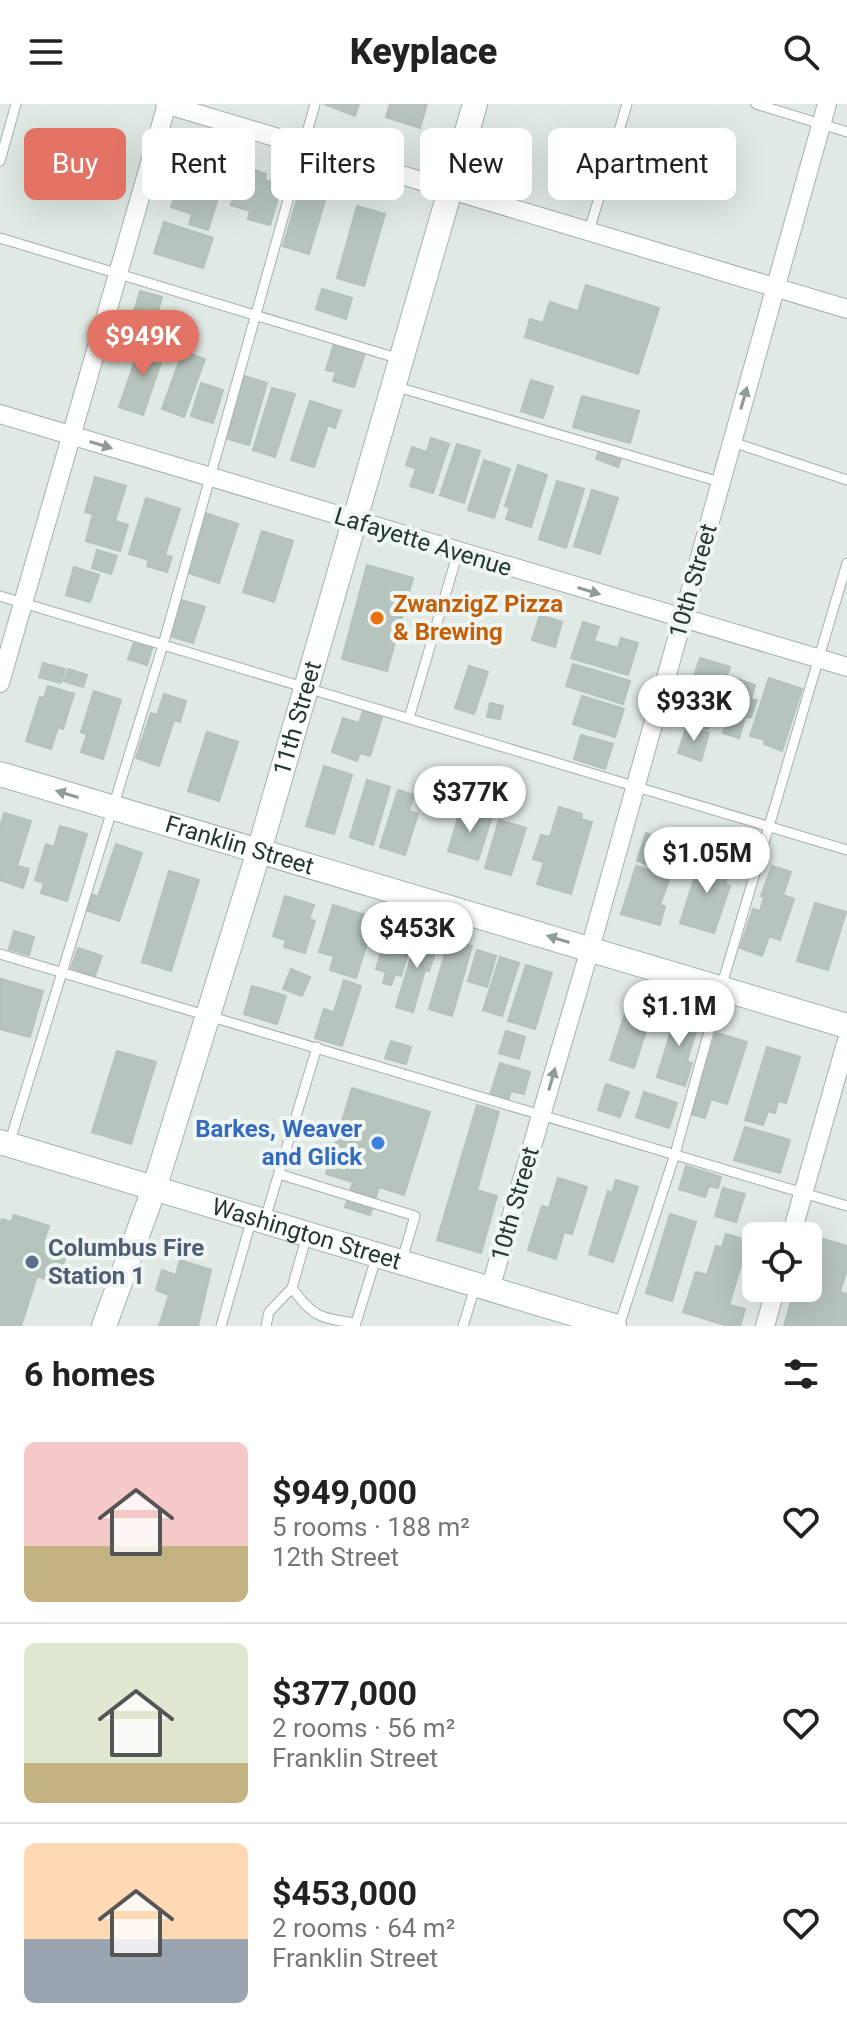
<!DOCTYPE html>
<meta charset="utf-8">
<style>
:root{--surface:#fff;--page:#f6f6f6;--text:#222;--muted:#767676;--line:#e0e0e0;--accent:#e37365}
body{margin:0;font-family:Roboto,sans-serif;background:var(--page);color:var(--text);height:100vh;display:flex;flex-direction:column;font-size:30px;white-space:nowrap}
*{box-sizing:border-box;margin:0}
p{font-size:26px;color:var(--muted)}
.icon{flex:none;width:44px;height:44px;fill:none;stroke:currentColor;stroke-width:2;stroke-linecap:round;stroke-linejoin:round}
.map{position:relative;height:1222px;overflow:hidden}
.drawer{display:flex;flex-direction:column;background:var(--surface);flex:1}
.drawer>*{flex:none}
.banner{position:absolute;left:24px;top:24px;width:800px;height:72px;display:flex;gap:16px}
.tools{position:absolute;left:742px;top:1118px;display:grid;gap:16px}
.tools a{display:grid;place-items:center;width:80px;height:80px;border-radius:12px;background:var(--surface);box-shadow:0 8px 32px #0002;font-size:40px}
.price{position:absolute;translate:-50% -68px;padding:0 18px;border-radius:28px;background:#fff;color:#222;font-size:26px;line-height:52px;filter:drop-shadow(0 2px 4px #0008)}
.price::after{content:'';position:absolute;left:50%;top:48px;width:24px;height:18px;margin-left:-12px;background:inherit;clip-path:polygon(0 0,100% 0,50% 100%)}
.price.current{background:var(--accent);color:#fff}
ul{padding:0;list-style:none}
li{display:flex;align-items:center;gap:24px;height:200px;padding:0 24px}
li+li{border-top:2px solid var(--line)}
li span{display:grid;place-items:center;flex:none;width:224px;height:160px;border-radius:12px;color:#555}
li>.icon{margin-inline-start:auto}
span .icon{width:96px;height:96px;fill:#fffc;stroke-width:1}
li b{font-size:34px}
h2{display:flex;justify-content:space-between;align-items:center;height:96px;padding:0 24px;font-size:34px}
.tag{padding:0 28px;border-radius:12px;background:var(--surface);box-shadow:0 8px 32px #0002;font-size:28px;line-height:72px}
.tag.current{background:var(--accent);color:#fff}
header{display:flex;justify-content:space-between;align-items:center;height:104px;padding:0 24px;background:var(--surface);font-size:36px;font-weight:800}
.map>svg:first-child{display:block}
</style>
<header><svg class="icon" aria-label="menu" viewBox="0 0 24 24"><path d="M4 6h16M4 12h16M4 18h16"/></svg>Keyplace<svg class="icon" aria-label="search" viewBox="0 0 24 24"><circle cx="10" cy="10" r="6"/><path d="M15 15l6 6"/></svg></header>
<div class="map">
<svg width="847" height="1222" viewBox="0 0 847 1222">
<rect width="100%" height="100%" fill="#e0e9e4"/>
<!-- building -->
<path fill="#b6c4bd" stroke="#b4c2ba" stroke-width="2" d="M324 0H359L355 12Z
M390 0H427L420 24 386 13Z
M188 50 228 63 208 126 189 120 192 110 171 103Z
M243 62 266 70 265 76 282 81 270 121 248 115 250 107 231 101Z
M300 85 326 93 309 150 283 142Z
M357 102 385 110 364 182 337 174Z
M164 118 213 134 203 164 154 149Z
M586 181 659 204 638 270 525 233 530 215 543 219 550 198 578 207Z
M322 185 352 194 346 215 316 205Z
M140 187 162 193 153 225 131 218Z
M149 234 167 241 143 311 119 303 137 251 143 253Z
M335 236 366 246 354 283 333 277 336 268 326 266Z
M183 247 205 255 184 313 162 305Z
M244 272 267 279 249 341 225 334Z
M531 276 553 283 543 314 521 307Z
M201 279 223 286 213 319 191 312Z
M272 284 295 290 275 353 253 346Z
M582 292 639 307 630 339 573 323Z
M310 297 341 307 335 324 328 321 314 363 291 356Z
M431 334 449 340 433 389 410 382 416 365 406 361 412 343 427 348Z
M457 340 480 347 464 399 440 391Z
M600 344 622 352 618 363 596 355Z
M484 356 510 365 494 414 468 406Z
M518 361 547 371 531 423 506 415 510 404 505 402Z
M95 373 126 382 115 417 128 421 120 447 86 437 93 410 85 408Z
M557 377 584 385 566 444 539 435Z
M592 386 618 394 600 450 574 442Z
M146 394 180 405 165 451 172 453 167 468 147 462 149 456 129 450Z
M205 409 238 420 219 479 186 468Z
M262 427 293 437 274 498 243 488Z
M97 446 117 452 111 470 92 464Z
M367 461 413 474 387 567 342 555Z
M74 463 99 471 90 498 66 491Z
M181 496 205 503 193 539 170 532Z
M540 511 562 518 555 543 532 536Z
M583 518 599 523 594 537 618 544 621 534 638 539 628 571 571 554Z
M135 535 153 541 147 561 128 555Z
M700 554 730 563 708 625 679 617Z
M43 559 65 565 61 579 39 573Z
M573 560 630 577 623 600 566 582Z
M469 562 488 568 474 610 455 604Z
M68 565 87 571 83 583 64 577Z
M732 573 755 581 751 596H757L751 613H745L739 634 723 629 727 618 719 617Z
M769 574 802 585 782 647 764 640 765 636 750 632Z
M48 582 74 590 63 625 58 623 51 645 26 637 40 593 44 594Z
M94 587 121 596 103 655 81 648 87 630 81 628Z
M164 590 186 597 180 618 174 616 159 662 136 654 151 609 157 611Z
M582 592 624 605 615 633 573 620Z
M490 599 503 602 500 615 487 613Z
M364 604 383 610 370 652 360 649 357 657 332 648 343 614 359 619Z
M687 621 709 629 701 657 678 649Z
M207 628 238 638 219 697 188 687Z
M581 631 613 640 605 665 574 655Z
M324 662 352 671 334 730 306 722Z
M367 676 390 683 373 741 350 733Z
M398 686 414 691 409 707 418 710 405 751 380 743Z
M559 703 582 710 581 715 592 718 571 790 537 780 544 758 533 755 541 731 550 733Z
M461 704 492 713 478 756 448 747Z
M4 709 31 717 17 762 29 765 23 784 0 776V723Z
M499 716 526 724 511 771 485 764Z
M60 722 87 730 67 797 41 789 44 779 35 776 46 740 54 743Z
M646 729 679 740 671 769 637 757Z
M116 740 142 749 119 817 86 806 91 790 98 793Z
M702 751 732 760 725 780 730 782 714 829 680 819Z
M636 762 670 773 660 801 665 802 660 821 621 810Z
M772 762 791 768 783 791 794 795 780 836 769 832 762 852 740 844 753 805 760 807 764 793 761 792Z
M169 767 199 776 171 867 142 858Z
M285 792 314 801 309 815 315 817 305 849 284 843 286 836 273 832Z
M815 799 846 808 828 866 797 857Z
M333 801 375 814 356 874 330 866 334 852 319 848Z
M391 817 415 825 401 872 395 870 391 881 383 879 386 868 376 865Z
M14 827 34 833 29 851 9 845Z
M419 827 440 833 429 867 425 866 413 908 396 903Z
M449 836 472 842 452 912 429 905Z
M78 844 102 852 95 872 71 864Z
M477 846 496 852 487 883 468 877Z
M500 853 519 859 502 912 483 906Z
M526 861 552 869 535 925 508 917Z
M291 865 310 873 302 892 283 885Z
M1 875 43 887 30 933 0 925Z
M344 876 361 882 342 942 315 934 324 905 334 908Z
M252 882 286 892 277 920 244 910Z
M628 900 652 908 634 964 610 956Z
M678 904 701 911 687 957 692 959 685 982 657 973Z
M506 927 525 933 519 955 499 949Z
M716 929 747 938 727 1000 711 995 705 1014 691 1010Z
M391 937 411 943 406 960 385 954Z
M767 943 800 953 786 999 778 997 775 1009 768 1007 763 1021 745 1016Z
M117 947 156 958 131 1040 92 1028Z
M500 959 530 968 524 990 511 987 508 997 490 991Z
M606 980 629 988 620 1013 598 1006Z
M352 984 430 1008 404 1091 379 1083 370 1111 345 1103 353 1078 326 1070Z
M644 988 677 999 669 1024 636 1013Z
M477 1001 499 1008 477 1086 497 1092 481 1149 437 1136Z
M745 1023 790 1036 780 1069 734 1056Z
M686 1062 721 1073 718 1084 709 1082 705 1093 679 1085Z
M558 1074 587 1083 572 1130 564 1128 556 1155 528 1146 542 1102 549 1104Z
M616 1076 638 1083 613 1158 589 1150 608 1087 612 1089Z
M723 1084 745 1090 736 1118 715 1112Z
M670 1110 696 1118 672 1197 646 1189Z
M14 1111 49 1122 43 1140 67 1148 60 1171 48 1167 45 1175 37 1172 21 1222H0V1120L2 1115 11 1118Z
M726 1130 756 1139 751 1164 741 1161 729 1201 745 1205 740 1222H728L683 1208 696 1168 707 1171 716 1142 722 1143Z
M810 1131 847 1142V1165L840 1188 847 1190V1222H784L795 1184H808Z
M180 1156 211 1166 198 1222H159L169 1191 156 1186 162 1166 176 1171Z"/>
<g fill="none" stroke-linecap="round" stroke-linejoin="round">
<defs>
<path id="lane" d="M756 0 847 28
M0 57 16 0
M589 127 627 0
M0 134 400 255
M394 282 720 378
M732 338 847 376
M0 492 847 746
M409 614 458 448
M0 850 847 1102
M10 1037 163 541 315 0
M279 1070 415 1112 402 1156
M265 1115 317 943
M292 1184C313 1213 320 1214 355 1219
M221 1222 252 1114
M266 1222 269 1208 292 1184 307 1131
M355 1222 377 1151
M463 1222 475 1183
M619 1222 675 1050 721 884 847 459"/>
<path id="street" d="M165 0 847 205
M0 310 847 563
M0 579 167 0
M791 1132 847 936
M490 1185 590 845 827 0
M765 1222 776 1184"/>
<g id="secondary">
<path id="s1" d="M0 670 847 922"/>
<path id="s2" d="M0 1038 614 1222"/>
<path id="s3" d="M104 1222 154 1085 259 747 475 0"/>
</g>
</defs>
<!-- lane casing -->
<use href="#lane" stroke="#a4b0aa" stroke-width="11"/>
<!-- street casing -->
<use href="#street" stroke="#a4b0aa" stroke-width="20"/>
<!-- secondary casing -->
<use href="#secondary" stroke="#a1b4aa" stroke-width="26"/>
<!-- lane -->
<use href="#lane" stroke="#fff" stroke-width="9"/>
<!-- street -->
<use href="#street" stroke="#fff" stroke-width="18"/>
<!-- secondary -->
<use href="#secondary" stroke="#fff" stroke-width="24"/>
</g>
<!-- one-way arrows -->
<defs><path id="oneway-solid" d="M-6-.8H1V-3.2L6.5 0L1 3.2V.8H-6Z" transform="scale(2)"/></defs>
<g fill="#919c97">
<use href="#oneway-solid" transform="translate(744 294) rotate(-74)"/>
<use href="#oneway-solid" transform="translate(101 341) rotate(17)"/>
<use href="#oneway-solid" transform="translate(589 487) rotate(17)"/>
<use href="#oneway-solid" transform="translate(67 690) rotate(-163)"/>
<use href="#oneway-solid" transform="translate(558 835) rotate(-163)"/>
<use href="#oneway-solid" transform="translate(552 975) rotate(-74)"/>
</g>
<!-- markers -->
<circle fill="#e8710a" stroke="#f0f6f3" stroke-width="3" cx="377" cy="514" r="8"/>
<circle fill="#3f7fe0" stroke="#f0f6f3" stroke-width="3" cx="378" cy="1039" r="8"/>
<circle fill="#5c6f8a" stroke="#f0f6f3" stroke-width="3" cx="32" cy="1158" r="8"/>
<g text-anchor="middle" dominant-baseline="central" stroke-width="8" stroke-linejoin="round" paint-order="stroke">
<!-- street labels -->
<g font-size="24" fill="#23382f" stroke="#f0f6f3">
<text transform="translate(423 438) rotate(17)">Lafayette Avenue</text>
<text transform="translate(693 477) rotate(-74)">10th Street</text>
<text stroke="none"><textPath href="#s3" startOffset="638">11th Street</textPath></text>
<text stroke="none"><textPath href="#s1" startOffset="250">Franklin Street</textPath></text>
<text transform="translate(515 1100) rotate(-74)">10th Street</text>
<text stroke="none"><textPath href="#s2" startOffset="320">Washington Street</textPath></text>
</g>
<!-- food labels -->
<g font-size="24" font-weight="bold" fill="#c56008" stroke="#f0f6f3" text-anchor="start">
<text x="393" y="500">ZwanzigZ Pizza<tspan x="393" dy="28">&amp; Brewing</tspan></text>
</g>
<!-- shop labels -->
<g font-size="24" font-weight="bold" fill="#366cbe" stroke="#f0f6f3" text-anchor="end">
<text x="362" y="1025">Barkes, Weaver<tspan x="362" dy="28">and Glick</tspan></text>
</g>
<!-- service labels -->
<g font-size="24" font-weight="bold" fill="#4e5e75" stroke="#f0f6f3" text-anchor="start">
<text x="48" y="1144">Columbus Fire<tspan x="48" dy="28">Station 1</tspan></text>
</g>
</g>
</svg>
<div class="tools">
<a><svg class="icon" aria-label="locate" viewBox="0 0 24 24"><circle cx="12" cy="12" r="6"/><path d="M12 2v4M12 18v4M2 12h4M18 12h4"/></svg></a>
</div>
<b class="price current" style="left:143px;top:274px">$949K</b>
<b class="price" style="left:694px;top:639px">$933K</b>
<b class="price" style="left:470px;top:730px">$377K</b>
<b class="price" style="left:707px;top:791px">$1.05M</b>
<b class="price" style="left:417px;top:866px">$453K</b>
<b class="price" style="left:679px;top:944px">$1.1M</b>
<div class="banner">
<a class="tag current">Buy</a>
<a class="tag">Rent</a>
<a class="tag">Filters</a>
<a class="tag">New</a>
<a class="tag">Apartment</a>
</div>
</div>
<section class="drawer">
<h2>6 homes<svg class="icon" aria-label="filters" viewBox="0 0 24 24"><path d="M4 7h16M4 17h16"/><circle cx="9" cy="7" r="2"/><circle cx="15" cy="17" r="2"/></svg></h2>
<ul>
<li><span style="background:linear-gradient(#f6c9c9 65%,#c2b280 0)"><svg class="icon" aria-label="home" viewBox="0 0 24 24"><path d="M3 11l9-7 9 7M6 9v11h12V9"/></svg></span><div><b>$949,000</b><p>5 rooms · 188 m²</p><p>12th Street</p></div><svg class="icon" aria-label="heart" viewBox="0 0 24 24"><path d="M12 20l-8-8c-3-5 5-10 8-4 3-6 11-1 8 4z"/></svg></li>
<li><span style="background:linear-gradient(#dfe7d0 75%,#c2b280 0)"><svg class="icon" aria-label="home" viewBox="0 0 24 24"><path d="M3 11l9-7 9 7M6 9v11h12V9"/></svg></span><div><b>$377,000</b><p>2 rooms · 56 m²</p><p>Franklin Street</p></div><svg class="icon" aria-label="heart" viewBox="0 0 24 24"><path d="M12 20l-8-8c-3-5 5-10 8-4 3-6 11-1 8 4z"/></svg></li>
<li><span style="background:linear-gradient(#ffd9b3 60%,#9aa5b1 0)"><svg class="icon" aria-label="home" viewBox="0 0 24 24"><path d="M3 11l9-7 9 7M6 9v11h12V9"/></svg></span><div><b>$453,000</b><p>2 rooms · 64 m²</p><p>Franklin Street</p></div><svg class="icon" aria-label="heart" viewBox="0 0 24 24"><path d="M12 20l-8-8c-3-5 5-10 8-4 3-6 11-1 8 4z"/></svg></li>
</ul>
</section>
